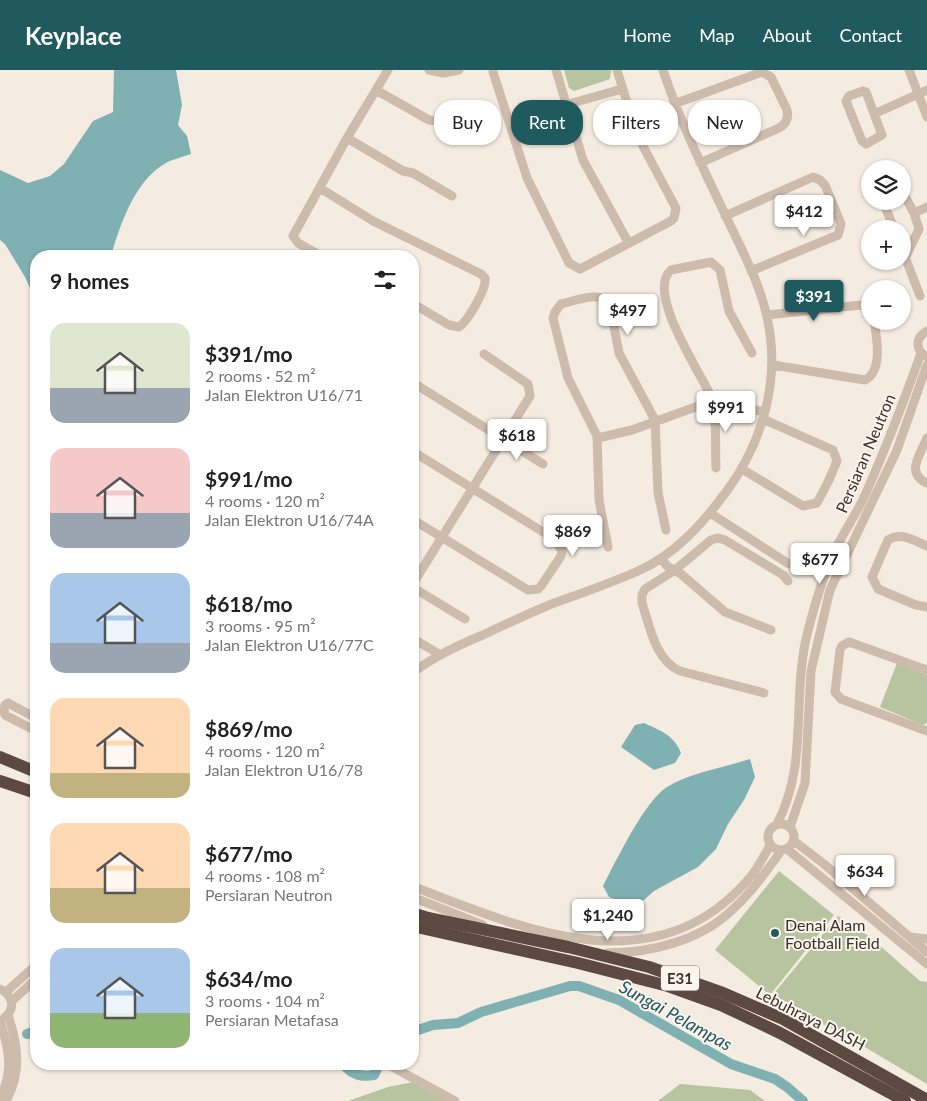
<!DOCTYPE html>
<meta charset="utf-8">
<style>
:root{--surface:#fff;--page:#f6f6f6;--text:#222;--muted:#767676;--accent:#1f5a5e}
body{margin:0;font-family:Lato,sans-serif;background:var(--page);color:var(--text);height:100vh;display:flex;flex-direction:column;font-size:19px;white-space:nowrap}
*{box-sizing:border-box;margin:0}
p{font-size:16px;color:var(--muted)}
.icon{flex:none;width:28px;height:28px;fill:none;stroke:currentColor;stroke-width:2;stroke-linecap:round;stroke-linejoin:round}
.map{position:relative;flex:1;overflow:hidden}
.sheet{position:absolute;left:30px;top:180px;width:389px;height:820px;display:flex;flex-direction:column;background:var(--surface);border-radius:20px;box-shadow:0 1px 4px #0004}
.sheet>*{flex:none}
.top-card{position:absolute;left:434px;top:30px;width:418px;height:45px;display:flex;gap:10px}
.tools{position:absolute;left:861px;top:90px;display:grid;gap:10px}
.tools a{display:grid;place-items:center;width:50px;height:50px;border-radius:50%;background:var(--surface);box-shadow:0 1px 4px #0004;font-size:25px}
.price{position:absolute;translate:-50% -42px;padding:0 11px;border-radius:5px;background:#fff;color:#222;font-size:16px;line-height:32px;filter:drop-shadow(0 1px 2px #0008)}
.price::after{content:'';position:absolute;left:50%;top:30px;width:15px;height:11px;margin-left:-8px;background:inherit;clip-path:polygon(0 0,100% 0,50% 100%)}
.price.current{background:var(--accent);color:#fff}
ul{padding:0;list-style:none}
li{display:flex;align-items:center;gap:15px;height:125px;padding:0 20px}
li span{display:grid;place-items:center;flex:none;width:140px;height:100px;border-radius:15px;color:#555}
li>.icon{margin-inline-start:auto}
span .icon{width:60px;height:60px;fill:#fffc;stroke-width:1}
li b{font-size:21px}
h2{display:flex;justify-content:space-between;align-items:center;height:60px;padding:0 20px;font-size:21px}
.chip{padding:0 18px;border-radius:20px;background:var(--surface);box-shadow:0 1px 4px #0004;font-size:18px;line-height:45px}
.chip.current{background:var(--accent);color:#fff}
header{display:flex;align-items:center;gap:30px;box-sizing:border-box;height:70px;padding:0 25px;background:var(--accent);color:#fff}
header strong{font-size:24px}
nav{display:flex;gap:28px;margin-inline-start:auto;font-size:18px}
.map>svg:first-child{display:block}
</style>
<header>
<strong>Keyplace</strong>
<nav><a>Home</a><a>Map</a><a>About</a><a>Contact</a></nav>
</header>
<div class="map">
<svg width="927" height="1031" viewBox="0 0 927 1031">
<rect width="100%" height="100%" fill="#f4ebe1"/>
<!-- green -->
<path fill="#b8c4a0" d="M564 0H611L610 9 574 21 569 18Z
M897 593 927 605V653L923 655 880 637Z
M779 801 834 845 770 925 715 880Z
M838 846 870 867 920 911 927 912V1014L853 970 771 927Z
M418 1011 451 1031H348L388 1017Z
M680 1014 750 1020 765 1031H658Z"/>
<!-- water -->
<path fill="#7fb0b2" d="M114 0H176L182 35 178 55 187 66 191 84C183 87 173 89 166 93 135 110 120 155 111 186H36V231L25 207 5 174 0 170V100L28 113 50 106 64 94 93 51 113 42Z
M644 653C661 661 673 664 681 683L675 693 654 700 621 677 635 655Z
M750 689 755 707 744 730 728 754 716 779 698 797 654 821 644 830 631 835 609 827 603 816C616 791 644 732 667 717 691 702 724 698 750 689Z"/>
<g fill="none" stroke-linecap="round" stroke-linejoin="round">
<!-- river -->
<path stroke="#7fb0b2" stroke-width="10" d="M412 962 433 955 458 953 481 942 570 916H579L619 930 731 994 775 1009 787 1017 803 1031
M27 964 36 961
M343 994C352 1005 361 1007 374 1005L377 999"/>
<!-- minor -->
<path stroke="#cdbbac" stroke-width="9" d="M429 0 443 3 459 0
M556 0 583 90 628 172
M909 0 927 47
M493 2 527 108 569 193 580 199 671 151 674 148 676 138 637 65 617 0
M376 20 429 50 438 51
M863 21 866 22 882 65 866 74 862 71 846 31 849 26Z
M674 34 762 2 771 7 787 40C789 48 786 54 779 58L700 93
M874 44 927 20
M509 51 622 19
M347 68 403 101 413 103 452 126
M320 118 373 151 481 204 485 208C487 218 468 251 459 257L449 255 412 233
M902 121 914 143 919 159 906 186
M883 131 894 159
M914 143 927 137
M725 146 813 107 820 110 825 115 841 154 838 165 751 201
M902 179 920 226
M321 186 298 173 293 166 347 68 388 0
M767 245 861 235 870 241
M927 261C915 267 915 281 927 287
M773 295 865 310C883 301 877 268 874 251
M412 312 543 394
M598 368 632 360 712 331 765 342
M927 368C920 385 905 403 927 413
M412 381 556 470 562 481 561 486 541 516 538 519 528 520 412 449
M716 398C715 381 717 344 712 329 702 304 645 223 671 200L711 192 720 200 729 241 752 283
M742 399 803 436 817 433 828 412 837 391 833 380 763 349
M710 443 789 494
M927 476C914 471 901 461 888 470L872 507 878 519 916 535 927 537
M608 477 599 430 597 366 568 308 553 248 555 242 561 234C575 231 601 219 610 235L619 283 655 350 658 423 666 460
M661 488 667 496 681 504 725 542 771 560
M412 515 530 326 528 314 484 284
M412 517 465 549
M412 568 439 584
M927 600 849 572 842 576 840 580 835 622 841 629 927 661
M412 603C435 586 459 575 485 564 506 554 528 544 549 535 579 524 609 514 638 501 675 485 703 453 726 422 763 372 781 309 767 247 759 210 739 175 723 140 701 94 679 49 663 0
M764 623 680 601C655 590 650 557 642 533V525L645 519 675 500 711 470 718 468 725 470 783 505 788 511
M36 648 8 633 5 635 4 640 5 645 36 661
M768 767a13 13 0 1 1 26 0a13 13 0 1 1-26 0Z
M777 754C810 691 790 624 809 557 816 530 824 503 836 478 845 460 857 443 865 425 886 378 904 331 921 283
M790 757 805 713 811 601 830 520 897 380 927 295
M794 771 824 794 927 882
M787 779 927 894
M412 816C525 860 658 919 752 805 759 796 764 785 770 776
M412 827 483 855
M910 867 927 869
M607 883C650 883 700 871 732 840 751 823 766 802 781 781
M0 919C13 925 16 939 4 948
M6 922 36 895
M12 931 36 909
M0 952C9 978 14 1002 0 1027
M387 994 455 1031
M6 1031C22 1002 18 975 8 945"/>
<!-- highway -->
<path stroke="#5c4a42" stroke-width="12" d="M0 687 36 702
M0 711 36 723
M412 856 578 893 668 916 721 935 780 963 905 1031"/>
<!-- highway-bridge -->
<path stroke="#5c4a42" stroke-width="12" d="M412 843 428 848 568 877 649 897 723 923 783 949 927 1030"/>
</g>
<!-- markers -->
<circle fill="#1f5a5e" stroke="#fbf5ee" stroke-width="2" cx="775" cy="863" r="5"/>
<g text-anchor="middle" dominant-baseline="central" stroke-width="4" stroke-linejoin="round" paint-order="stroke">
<!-- shield labels -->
<rect fill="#fbf5ee" stroke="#756b66" stroke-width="1" x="661" y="895.5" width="38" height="25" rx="4"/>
<g font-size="15" font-weight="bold" fill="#3b302b">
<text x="680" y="908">E31</text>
</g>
<!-- street labels -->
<g font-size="16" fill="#3b302b" stroke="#fbf5ee">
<text transform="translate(865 383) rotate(-67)">Persiaran Neutron</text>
<text transform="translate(811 948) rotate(27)">Lebuhraya DASH</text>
</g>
<!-- poi labels -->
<g font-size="16" fill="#3b302b" stroke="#fbf5ee" text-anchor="start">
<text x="785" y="854">Denai Alam<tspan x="785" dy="18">Football Field</tspan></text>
</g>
<!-- water labels -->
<g font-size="18" font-style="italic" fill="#1f5a5e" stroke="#fbf5ee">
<text transform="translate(676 945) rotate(29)">Sungai Pelampas</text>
</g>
</g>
</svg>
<div class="tools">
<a><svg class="icon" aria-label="layers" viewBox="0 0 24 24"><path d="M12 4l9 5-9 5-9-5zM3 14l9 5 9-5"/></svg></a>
<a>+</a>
<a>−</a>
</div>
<b class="price" style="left:804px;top:167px">$412</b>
<b class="price current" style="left:814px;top:252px">$391</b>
<b class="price" style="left:628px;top:266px">$497</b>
<b class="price" style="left:726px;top:363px">$991</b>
<b class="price" style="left:517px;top:391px">$618</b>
<b class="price" style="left:573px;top:487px">$869</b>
<b class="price" style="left:820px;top:515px">$677</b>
<b class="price" style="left:865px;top:827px">$634</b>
<b class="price" style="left:608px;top:871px">$1,240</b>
<div class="top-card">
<a class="chip">Buy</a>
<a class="chip current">Rent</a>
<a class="chip">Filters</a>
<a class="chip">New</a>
</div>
<section class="sheet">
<h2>9 homes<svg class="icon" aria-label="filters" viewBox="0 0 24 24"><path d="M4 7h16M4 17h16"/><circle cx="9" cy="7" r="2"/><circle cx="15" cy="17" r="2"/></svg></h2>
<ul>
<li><span style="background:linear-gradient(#dfe7d0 65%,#9aa5b1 0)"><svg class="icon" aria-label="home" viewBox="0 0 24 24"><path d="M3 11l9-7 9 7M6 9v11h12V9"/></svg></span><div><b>$391/mo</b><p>2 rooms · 52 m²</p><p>Jalan Elektron U16/71</p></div></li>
<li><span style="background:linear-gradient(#f6c9c9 65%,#9aa5b1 0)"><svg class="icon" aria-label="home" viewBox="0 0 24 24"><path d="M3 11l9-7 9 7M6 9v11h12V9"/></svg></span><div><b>$991/mo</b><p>4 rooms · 120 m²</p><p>Jalan Elektron U16/74A</p></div></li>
<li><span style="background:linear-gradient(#a9c7e8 70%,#9aa5b1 0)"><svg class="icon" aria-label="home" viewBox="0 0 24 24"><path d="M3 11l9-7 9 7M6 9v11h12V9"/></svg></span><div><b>$618/mo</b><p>3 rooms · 95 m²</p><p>Jalan Elektron U16/77C</p></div></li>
<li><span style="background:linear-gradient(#ffd9b3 75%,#c2b280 0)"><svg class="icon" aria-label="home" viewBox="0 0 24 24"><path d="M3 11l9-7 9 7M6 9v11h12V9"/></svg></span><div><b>$869/mo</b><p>4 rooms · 120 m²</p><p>Jalan Elektron U16/78</p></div></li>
<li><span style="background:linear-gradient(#ffd9b3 65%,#c2b280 0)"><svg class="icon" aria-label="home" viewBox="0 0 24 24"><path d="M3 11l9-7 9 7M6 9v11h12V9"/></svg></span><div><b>$677/mo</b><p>4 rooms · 108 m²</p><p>Persiaran Neutron</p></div></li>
<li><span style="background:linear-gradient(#a9c7e8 65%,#8fb573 0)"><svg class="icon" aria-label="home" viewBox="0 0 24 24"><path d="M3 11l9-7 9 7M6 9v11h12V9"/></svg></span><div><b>$634/mo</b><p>3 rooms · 104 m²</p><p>Persiaran Metafasa</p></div></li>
</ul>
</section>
</div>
